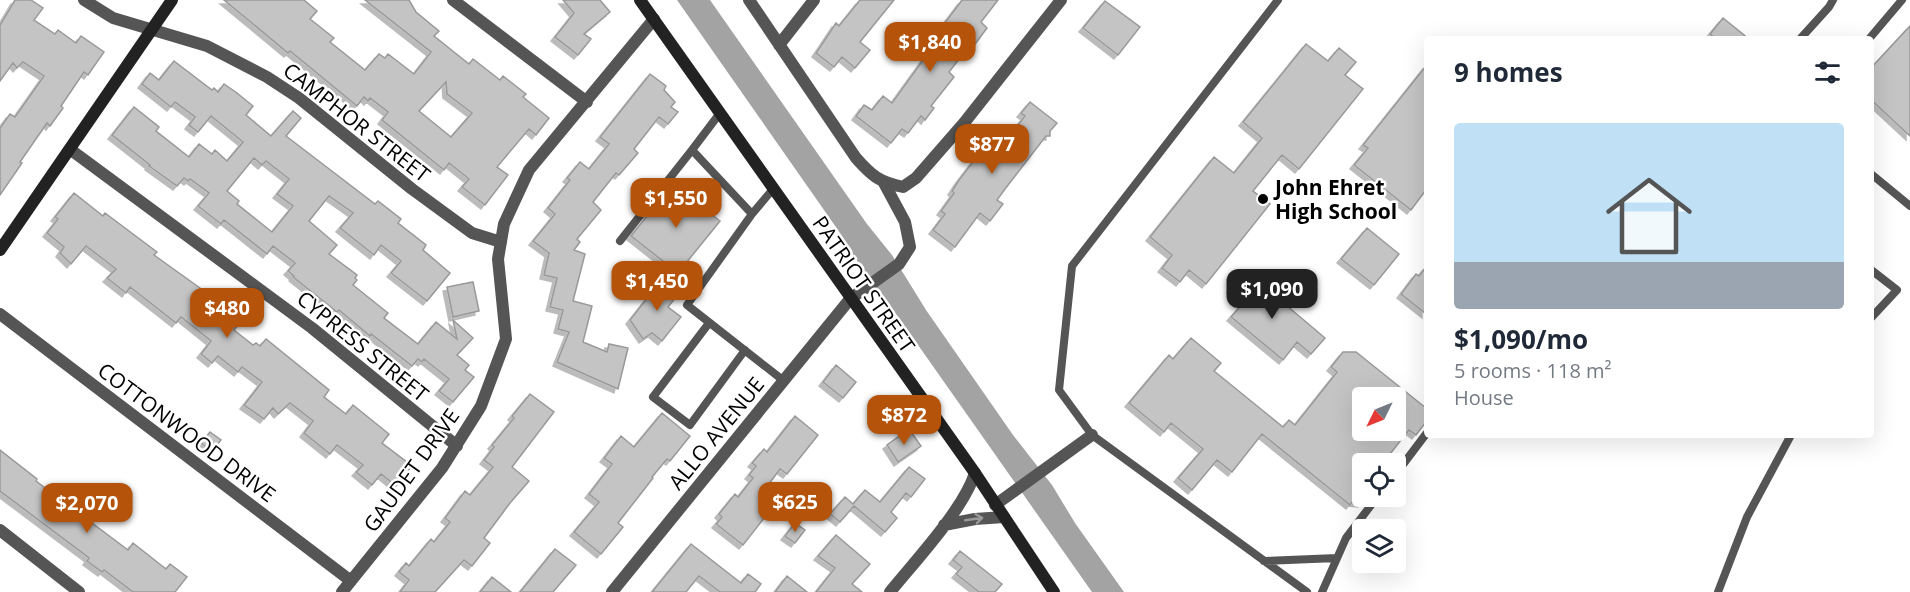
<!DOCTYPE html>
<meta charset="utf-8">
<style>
:root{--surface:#fff;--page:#f6f6f7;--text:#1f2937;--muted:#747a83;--accent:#b45309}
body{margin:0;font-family:"Open Sans",sans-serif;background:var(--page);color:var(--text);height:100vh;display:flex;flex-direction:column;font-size:22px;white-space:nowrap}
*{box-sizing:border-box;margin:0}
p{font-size:20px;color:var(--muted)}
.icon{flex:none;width:33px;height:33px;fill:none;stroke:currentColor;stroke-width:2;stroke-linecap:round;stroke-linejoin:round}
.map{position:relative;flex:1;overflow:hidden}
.side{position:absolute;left:1424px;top:36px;width:450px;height:402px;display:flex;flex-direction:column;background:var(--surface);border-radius:6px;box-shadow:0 6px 24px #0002}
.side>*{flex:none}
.needle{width:39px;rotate:227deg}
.buttons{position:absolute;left:1352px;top:387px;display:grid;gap:12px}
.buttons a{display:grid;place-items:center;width:54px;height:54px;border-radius:6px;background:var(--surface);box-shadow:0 6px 24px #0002;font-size:30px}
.price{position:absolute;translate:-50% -51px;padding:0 14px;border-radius:12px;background:var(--accent);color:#fff;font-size:20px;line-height:39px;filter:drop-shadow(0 2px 3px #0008)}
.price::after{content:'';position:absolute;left:50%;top:36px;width:18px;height:14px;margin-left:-9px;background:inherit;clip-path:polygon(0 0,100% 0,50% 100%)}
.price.current{background:#222;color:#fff}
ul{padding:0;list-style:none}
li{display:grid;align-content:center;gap:12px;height:318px;padding:0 30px}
li span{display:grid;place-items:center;height:186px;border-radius:6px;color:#555}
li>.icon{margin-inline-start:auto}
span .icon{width:108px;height:108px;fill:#fffc;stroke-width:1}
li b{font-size:26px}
h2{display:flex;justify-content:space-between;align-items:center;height:72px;padding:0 30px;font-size:26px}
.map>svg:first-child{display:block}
</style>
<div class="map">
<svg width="1910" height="592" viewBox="0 0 1910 592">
<defs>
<filter id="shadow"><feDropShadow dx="-4" dy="4" stdDeviation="0" flood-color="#0004"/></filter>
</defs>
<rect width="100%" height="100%" fill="#fff"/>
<!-- water -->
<path fill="#a3a3a3" d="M677 0H710L867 224 892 255 926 310 1013 435 1052 485 1075 523 1124 592H1092L899 318 862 269 838 230Z"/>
<!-- building -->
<path fill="#c4c4c4" stroke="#999" stroke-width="1.5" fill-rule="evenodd" filter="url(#shadow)" d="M15 0H31L43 8 34 20 55 34 58 30 76 43 81 36 104 52 88 75 84 72 61 106 63 108 50 126 47 123 20 162 22 163 0 195V128L10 114 15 117 44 76 23 62 17 68 13 63 0 81V25Z
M224 0H304L317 11 310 19 334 38 330 42 365 70 379 54 385 58 388 54 414 74 431 52 365 0H409L416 12 439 31 434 36 469 64 473 59 500 80 503 76 526 94 523 97 549 118 536 135 529 129 497 167 508 175 485 205 462 187 469 179 449 163 444 170 382 120 388 112 370 98 368 101 364 97 357 106 290 51 288 53ZM446 82 447 94 472 113 451 137 419 111Z
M563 0H600L610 12 584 34 591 39 578 55 555 37 574 13Z
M860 0H894L860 42 870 50 855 68 842 57 834 67 816 53 836 23 839 26Z
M962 0H998L981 22 987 28 970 51 967 49 949 72 954 77 931 106 934 108 925 120 921 116 908 133 902 129 891 143 856 116 864 105 872 110 883 96 892 103 944 31 941 28Z
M1105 1 1140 27 1118 55 1083 28Z
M1723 18 1749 39H1716L1710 34Z
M1910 26V136L1870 99V69Z
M1306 44 1328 61 1339 48 1356 62 1345 75 1363 89 1299 169 1282 155 1253 191 1270 204 1206 284 1189 270 1180 282 1162 268 1172 255 1150 237 1214 157 1234 173 1262 138 1243 122Z
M174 61 212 90 214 88 218 92 224 84 237 93 253 106 246 115 271 136 293 111 301 118 286 136 375 204 378 201 401 219 398 223 426 245 423 250 450 273 427 301 391 273 401 261 381 245 374 255 340 228 353 213 329 196 309 221 337 245 329 254 357 275 355 278 357 280 353 285 388 313 384 318 418 344 436 322 457 339 453 320 473 338 457 355 469 365 465 370 474 377 453 402 439 391 449 379 424 359 422 362 418 359 412 366 371 334 370 336 339 310 337 312 293 277 294 276 288 271 295 263 273 246 267 254 224 220 221 224 198 206 209 193 190 179 188 181 184 178 177 186 149 166 150 165 112 135 134 107 159 127 156 131 189 157 199 144 212 154 215 150 227 161 243 142 211 116 198 132 189 125 195 117 175 102 171 107 142 84 150 73 159 80ZM254 158 262 165 266 161 289 179 277 194 293 206 272 232 237 204 239 201 227 191Z
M1426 66V190L1411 210 1354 165 1368 148 1363 145Z
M650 74 666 86 664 90 675 102 671 107 678 112 668 124 659 117 634 149 638 153 619 175 616 173 593 202 601 210 577 239 580 242 574 250 585 254 573 301 592 306 583 342 607 352 609 344 628 348 618 389 557 362 569 332 558 329 563 310 550 307 557 278 544 275 549 253 533 241 555 214 548 208 570 180 567 178 580 162 589 169 609 144 600 137Z
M1030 102 1057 123 1050 131V136H1046L1005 189 997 200 1003 204 990 221 980 213 955 247 933 230 945 214 941 211 954 193 952 191 959 180 972 163 991 141 996 145 1006 132 1010 135 1025 116 1021 113Z
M673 184 720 221 678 273 631 236Z
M74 193 103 216 105 213 157 252 154 255 207 293 205 295 240 323 234 330 253 345 256 343 260 346 266 339 329 390 324 397 346 414 353 405 389 434 382 443 412 466 396 486 381 474 372 485 356 472 363 465 337 445 330 454 304 433 313 421 290 403 278 414 273 408 264 419 244 405 262 382 242 367 238 372 218 356 212 363 201 354 211 341 181 317 176 323 130 287 126 293 107 278 116 269 86 246 71 264 60 253 64 247 47 233 58 219 55 217Z
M1367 228 1399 254 1374 285 1341 259Z
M1426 267V314L1401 294 1416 274 1419 276Z
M1245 273 1259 284 1260 283 1325 338 1311 354 1297 342 1283 360 1231 317 1245 301 1231 289Z
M663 278 680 292 668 307 681 317 662 341 652 333 643 339 630 320Z
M473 282 479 311 453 317 447 287Z
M1191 338 1221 363 1214 371 1283 427 1289 420 1295 425 1337 372 1331 367 1343 352H1356L1426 408V422L1416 435 1409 430 1382 464H1362V503L1352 502 1350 505 1262 434 1232 472 1217 460 1192 490 1178 478 1203 449 1171 423 1164 432 1129 403 1169 355 1173 359ZM1362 398H1395V430H1362Z
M836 365 856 382 843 398 823 382Z
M530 394 554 412 512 467 529 481 510 503 484 538 490 543 472 566 464 560 435 592H400L409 580 399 572 406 563 409 566 431 539 434 542 450 522 445 518 465 491 470 495 493 467 484 460 494 447 492 445 514 418 512 416Z
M888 396 901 406 889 422 876 412Z
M662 413 690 436 670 461 667 459 652 477 653 478 618 523 623 527 601 554 574 532 599 502 589 494 612 464 604 458 621 436 634 447Z
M795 416 818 435 787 474 780 469 763 492 776 503 743 545 716 524 722 517 719 514 735 494 738 497 753 478 749 475 756 466 752 463 764 449 767 452Z
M909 429 921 446 898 462 887 445Z
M210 432 221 440 212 452 201 443Z
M0 450 37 479 36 481 128 550 133 543 166 569 170 564 187 577 175 592H133L104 570 102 572 87 561 89 558 0 491Z
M909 467 925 479 911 497 906 493 891 512 897 518 885 532 854 506 840 522 830 514 845 497 853 504 865 490 880 502Z
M795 523 805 530 795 543 785 536Z
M836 535 870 564 852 584 862 592H816L835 568 818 556Z
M691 544 741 583 748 574 761 584 755 592H720L699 576 686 592H652Z
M555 549 576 565 553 592H520Z
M960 551 1002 584 995 592H979L956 574 962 567 953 560Z
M787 576 807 592H775Z
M492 577 511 592H480Z"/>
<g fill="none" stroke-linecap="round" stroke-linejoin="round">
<!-- lane -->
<path stroke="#555" stroke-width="8" d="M1278 0 1072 266 1059 390 1092 435 1307 592
M1800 39 1829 7 1833 0
M1869 39 1902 0
M720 113 692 150 752 214
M1870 173 1910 206
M773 189 752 214 687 305 784 381
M620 241 692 150
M1870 269 1897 290 1870 319
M709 323 653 397 690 425 745 350
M1395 475 1426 434
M1264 561 1337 558
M1322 592 1346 538 1378 496
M1718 592 1747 517 1791 435"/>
<!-- street -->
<path stroke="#555" stroke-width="12" d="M84 0 113 18 207 46 267 77 299 98 412 189 472 233 501 242
M453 0 587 102
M749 0 856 158C872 176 879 182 903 187L916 178 964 123 1061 0
M779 45 814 0
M71 150 312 328 457 446
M0 314 351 581
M995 505 1092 435
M944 525 975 519 1004 517
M0 530 79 592
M342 592 442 468 481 406 506 339 498 259 504 224 529 170 654 19
M612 592 850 299 899 264 910 247 905 222 884 183
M890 592C916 560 963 510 975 473"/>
<!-- secondary -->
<path stroke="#222" stroke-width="12" d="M640 0 975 473 1054 592
M0 250 172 0"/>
</g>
<!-- one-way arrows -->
<defs><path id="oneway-shaft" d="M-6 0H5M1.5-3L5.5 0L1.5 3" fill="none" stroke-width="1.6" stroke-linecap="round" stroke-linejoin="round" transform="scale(1.5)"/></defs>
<use stroke="#999" href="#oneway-shaft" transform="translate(974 519) rotate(-8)"/>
<!-- markers -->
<circle fill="#000" stroke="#fff" stroke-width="2" cx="1263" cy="199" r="6"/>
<g text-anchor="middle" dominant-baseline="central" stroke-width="5" stroke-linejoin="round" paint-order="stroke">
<!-- street labels -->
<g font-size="21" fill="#000" stroke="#fff">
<text transform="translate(357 122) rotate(38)">CAMPHOR STREET</text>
<text transform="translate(864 284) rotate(55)">PATRIOT STREET</text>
<text transform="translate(363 346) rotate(39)">CYPRESS STREET</text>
<text transform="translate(187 432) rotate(37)">COTTONWOOD DRIVE</text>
<text transform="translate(716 433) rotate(-51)">ALLO AVENUE</text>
<text transform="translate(411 470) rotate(-54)">GAUDET DRIVE</text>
</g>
<!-- poi labels -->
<g font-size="21" font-weight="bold" fill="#000" stroke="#fff" text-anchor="start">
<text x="1275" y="187">John Ehret<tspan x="1275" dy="24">High School</tspan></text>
</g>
</g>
</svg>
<div class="buttons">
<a><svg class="needle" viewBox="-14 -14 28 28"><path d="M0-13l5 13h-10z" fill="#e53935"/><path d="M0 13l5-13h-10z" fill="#747a83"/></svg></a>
<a><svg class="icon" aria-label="locate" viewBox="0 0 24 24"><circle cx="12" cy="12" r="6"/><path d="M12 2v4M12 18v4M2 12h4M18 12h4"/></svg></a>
<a><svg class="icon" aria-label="layers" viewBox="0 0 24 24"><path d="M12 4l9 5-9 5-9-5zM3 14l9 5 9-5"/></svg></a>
</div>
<b class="price" style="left:930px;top:73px">$1,840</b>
<b class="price" style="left:992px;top:175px">$877</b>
<b class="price" style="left:676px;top:229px">$1,550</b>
<b class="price" style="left:657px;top:312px">$1,450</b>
<b class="price current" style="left:1272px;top:320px">$1,090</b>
<b class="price" style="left:227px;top:339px">$480</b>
<b class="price" style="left:904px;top:446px">$872</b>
<b class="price" style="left:795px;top:533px">$625</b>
<b class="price" style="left:87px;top:534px">$2,070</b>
<section class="side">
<h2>9 homes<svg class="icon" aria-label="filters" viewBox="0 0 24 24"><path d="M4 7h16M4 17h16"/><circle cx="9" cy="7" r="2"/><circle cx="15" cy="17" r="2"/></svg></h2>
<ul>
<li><span style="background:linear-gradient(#bfe0f5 75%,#9aa5b1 0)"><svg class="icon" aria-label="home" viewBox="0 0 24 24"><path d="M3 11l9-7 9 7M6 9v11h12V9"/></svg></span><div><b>$1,090/mo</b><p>5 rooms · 118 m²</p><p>House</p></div></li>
</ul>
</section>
</div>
